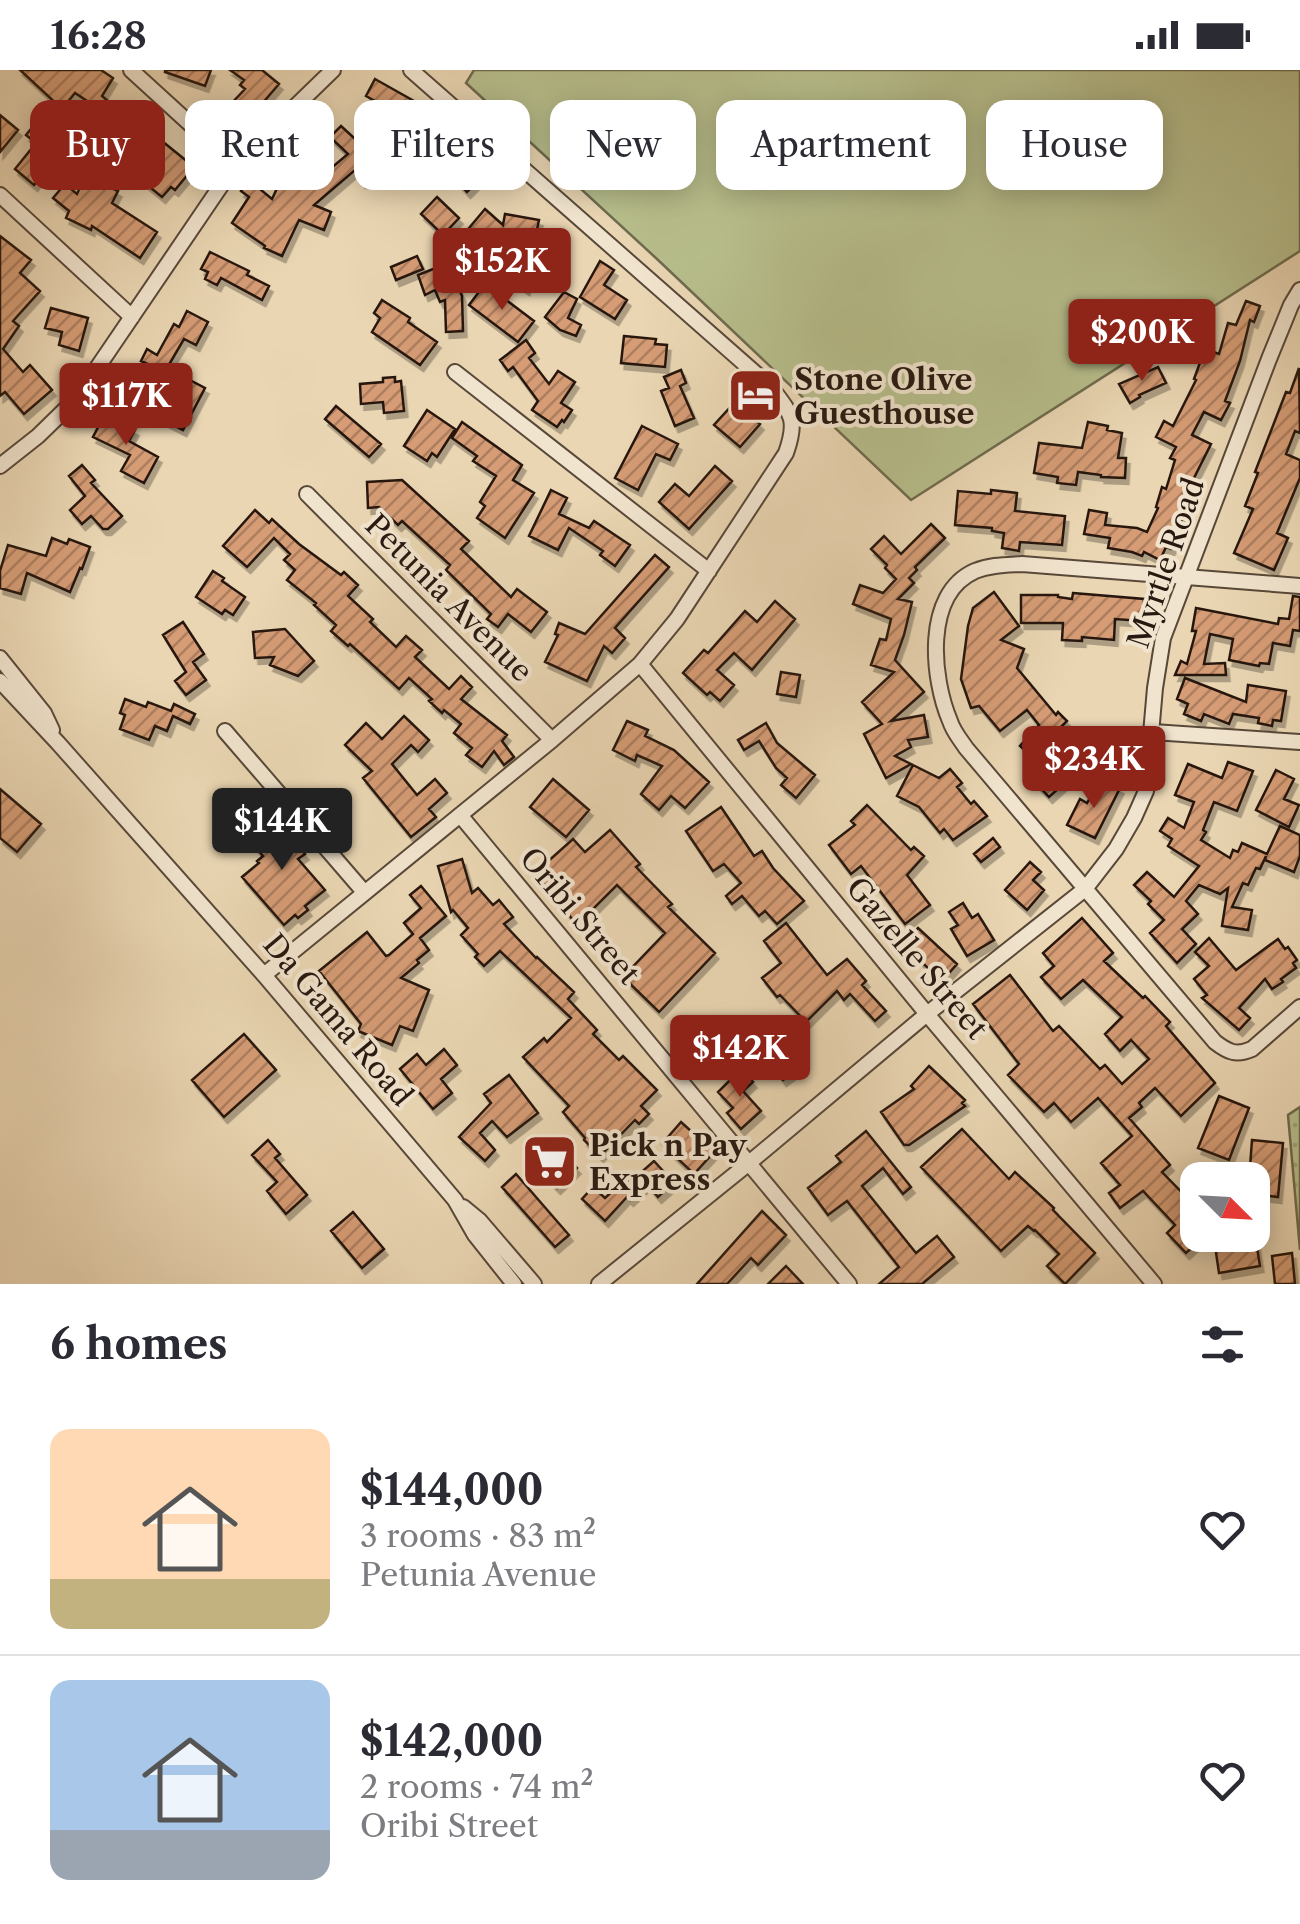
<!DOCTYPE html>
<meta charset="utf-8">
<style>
:root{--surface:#fff;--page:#f7f7f7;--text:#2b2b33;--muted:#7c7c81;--line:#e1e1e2;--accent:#8f2418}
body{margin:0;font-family:"Libre Caslon Text",serif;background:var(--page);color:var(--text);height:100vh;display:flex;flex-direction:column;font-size:38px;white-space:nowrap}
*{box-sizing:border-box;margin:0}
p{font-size:32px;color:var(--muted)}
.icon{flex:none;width:55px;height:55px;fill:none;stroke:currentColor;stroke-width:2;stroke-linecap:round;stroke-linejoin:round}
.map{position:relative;height:1214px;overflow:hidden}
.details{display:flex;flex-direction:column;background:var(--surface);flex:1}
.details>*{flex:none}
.guide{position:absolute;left:30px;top:30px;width:1240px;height:90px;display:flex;gap:20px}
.needle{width:65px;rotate:114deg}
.fabs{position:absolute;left:1180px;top:1092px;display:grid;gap:20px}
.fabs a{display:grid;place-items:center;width:90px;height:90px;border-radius:20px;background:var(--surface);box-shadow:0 5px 25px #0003;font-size:50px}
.price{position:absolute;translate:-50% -85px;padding:0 22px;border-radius:10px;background:var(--accent);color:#fff;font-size:32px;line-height:65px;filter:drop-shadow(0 2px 5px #0008)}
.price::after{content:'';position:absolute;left:50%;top:60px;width:30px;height:22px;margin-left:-15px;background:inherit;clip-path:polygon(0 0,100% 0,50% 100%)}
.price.current{background:#222;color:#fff}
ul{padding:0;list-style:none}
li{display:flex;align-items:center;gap:30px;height:250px;padding:0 50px}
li+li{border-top:2px solid var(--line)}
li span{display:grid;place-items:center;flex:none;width:280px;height:200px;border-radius:20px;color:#555}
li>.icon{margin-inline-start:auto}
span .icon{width:120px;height:120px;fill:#fffc;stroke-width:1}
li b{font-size:42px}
h2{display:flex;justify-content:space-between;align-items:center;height:120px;padding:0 50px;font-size:42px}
.pill{padding:0 35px;border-radius:20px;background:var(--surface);box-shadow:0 5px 25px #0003;font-size:35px;line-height:90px}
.pill.current{background:var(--accent);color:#fff}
.status{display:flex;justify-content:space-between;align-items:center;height:70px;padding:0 50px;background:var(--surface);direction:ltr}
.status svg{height:28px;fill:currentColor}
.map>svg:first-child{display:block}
</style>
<div class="status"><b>16:28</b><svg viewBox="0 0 49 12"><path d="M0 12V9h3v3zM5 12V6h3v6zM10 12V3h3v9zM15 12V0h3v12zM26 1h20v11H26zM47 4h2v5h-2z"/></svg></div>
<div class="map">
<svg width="1300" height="1214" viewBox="0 0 1300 1214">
<defs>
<pattern id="park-dots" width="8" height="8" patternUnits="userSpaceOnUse" patternTransform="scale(2.5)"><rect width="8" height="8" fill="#b7be8c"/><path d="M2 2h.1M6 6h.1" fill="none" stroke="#9da378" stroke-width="1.8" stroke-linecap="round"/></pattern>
<pattern id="building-hatch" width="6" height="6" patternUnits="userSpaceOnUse" patternTransform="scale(2.5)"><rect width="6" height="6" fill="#d59c74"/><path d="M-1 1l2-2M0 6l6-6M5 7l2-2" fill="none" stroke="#ad7e5e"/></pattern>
<filter id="shadow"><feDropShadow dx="3.5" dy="6" stdDeviation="0" flood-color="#0004"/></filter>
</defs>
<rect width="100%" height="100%" fill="#ead6b3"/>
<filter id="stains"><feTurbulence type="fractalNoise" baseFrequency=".002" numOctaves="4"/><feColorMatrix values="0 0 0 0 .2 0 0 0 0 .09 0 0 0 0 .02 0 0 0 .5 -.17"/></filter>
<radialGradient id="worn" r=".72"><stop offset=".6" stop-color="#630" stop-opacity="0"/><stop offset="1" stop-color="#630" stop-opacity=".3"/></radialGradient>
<!-- grass -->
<path fill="#b7be8c" stroke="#6f6b4e" stroke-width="2.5" d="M474 0H1300V181L911 430 657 189 466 13Z"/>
<!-- park -->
<path fill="url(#park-dots)" stroke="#6f6b4e" stroke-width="2.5" d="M1300 1037V1180L1288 1045Z"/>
<!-- building -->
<path fill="url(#building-hatch)" stroke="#271810" stroke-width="2.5" filter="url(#shadow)" d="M20 0H101L113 8 102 26 154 70 157 67 194 97 175 120 171 117 162 127 146 114 154 103 138 90 143 83 102 48 89 75 76 69 93 35 75 23 62 39Z
M165 0H211L205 16 165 2Z
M230 0H262L279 14 248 50 231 34 245 19 240 15 244 10Z
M375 9 421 35 410 55 374 34 375 31 366 26Z
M0 45 18 60 0 82Z
M39 49 68 73 34 115 15 99 36 73 26 65Z
M341 56 367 80H374L373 112H362V94L314 135 331 142 324 160 299 150 282 186 264 178 265 176 232 153 249 127 241 121 249 110 272 129 279 114 283 115 306 97 317 110 348 84 330 67Z
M461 81 484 105 467 122 444 97Z
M85 106 118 121 112 133 157 162 140 188 92 156 91 160 66 148 69 141 53 128 65 114 77 124Z
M437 127 459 148 443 165 421 144Z
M485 139 503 155 505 144 539 150 534 174 508 170 509 164 489 160 484 166 477 165 469 158Z
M554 164 564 171 545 199 536 192Z
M0 166 31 190 20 203 40 221 13 251 19 256 3 279 23 302 30 295 52 320 24 344 5 322 0 326Z
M210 182 249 201 247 205 269 216 262 230 221 208 217 215 205 209 208 202 201 199Z
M532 184V185L526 219 515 212Z
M417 186 423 199 396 210 391 197Z
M600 191 614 200 604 215 627 230 615 249 580 227Z
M448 193 462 226 463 261 446 262 445 230 440 232 435 220 425 225 418 205Z
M485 214 534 251 518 272 469 235Z
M564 222 577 229 568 248 581 255 576 266 560 260 545 247Z
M382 230 410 248 408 252 437 272 420 295 372 262 380 248 374 243Z
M1246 231 1260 236 1254 252 1250 250 1240 291 1225 331 1230 333 1221 350 1204 342 1192 365 1211 374 1190 416 1193 417 1181 453 1183 454 1171 479 1166 477 1160 490 1144 482 1142 486 1132 482 1108 478 1110 468 1084 464 1089 440 1107 443 1105 455 1137 458 1147 462 1158 438 1156 437 1162 417 1166 419 1175 390 1170 388 1176 377 1156 367 1164 351 1173 356 1196 310 1194 309 1205 279 1219 284 1228 253 1236 255Z
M51 238 88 248 79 281 59 275 62 262 45 258Z
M187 241 208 252 196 275 184 269 167 298 205 318 183 360 165 351 177 328 156 317 153 322 137 313 148 294 141 291 147 279 157 285 174 254 179 257Z
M624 266 656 269 655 274 667 275 665 297 621 293Z
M526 270 535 283 529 288 549 314 558 301 575 312 561 333 572 340 564 352 562 350 557 357 532 340 538 331 513 297 508 301 500 290Z
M1158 297 1166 313 1139 325 1140 327 1130 333 1119 314Z
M1299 298 1300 363 1295 361 1286 384 1300 390V408L1277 463 1288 468 1274 500 1234 483 1253 439 1245 436 1258 403 1255 402 1286 322 1290 323Z
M681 300 686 313 680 316 694 348 675 356 661 321 669 318 664 307Z
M395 307V312L401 311 404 341 384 343 383 332 361 334 360 314 383 312V308Z
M735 332 760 354 740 377 714 355Z
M336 336 381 374 369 387 325 349Z
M427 340 455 359 437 387 432 383 427 391 404 376Z
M105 344 135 360 129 371 158 387 144 413 121 401 130 385 93 367Z
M462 352 522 395 513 410 534 423 505 468 477 448 485 436 480 432 496 406 473 391 477 386 452 368Z
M1088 352 1108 356 1107 360 1122 363 1118 388H1126L1125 408 1101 407V405L1078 402 1076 415 1057 413 1058 407 1034 403 1039 373 1082 378Z
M642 356 678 374 670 390 656 384 638 420 615 408Z
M82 395 95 410 91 413 122 446 108 459H103L91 446 82 454 70 440 85 426 69 406Z
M715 396 732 411 689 459 659 432 675 414 689 426Z
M402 410 469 471 461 479 511 527 517 519 547 542 531 562 508 544 498 557 487 549 491 544 446 500 450 495 402 451 398 455 379 437 368 438 367 412Z
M551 420 567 428 559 444 589 458 594 451 630 475 615 496 600 485 603 481 569 458 558 480 529 466Z
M991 420 1017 423 1015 441 1065 446 1062 475 1020 472 1019 481 1002 478 1004 463 992 461V458L955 455 958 421 991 424Z
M255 440 269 453 272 449 299 474 341 505 344 502 358 515 348 526 373 549 370 552 396 577 406 566 422 580 415 587 449 619 461 606 472 617 461 629 507 665 502 671 514 687 504 695 494 681 482 697 466 685 472 678 454 663 461 654 444 640 442 643 429 631 432 629 409 608 399 619 350 574 348 576 331 561 336 555 314 535 316 533 287 510 295 500 284 490 290 484 274 468 247 497 223 476Z
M931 454 945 468 915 497 917 500 909 508 914 513 898 529 912 532 904 565 895 590 924 622 891 651 924 645 928 667 908 670 911 677 895 686 911 694 886 708 864 664 882 654 862 632 894 602 871 595 880 569 886 570 891 549 853 534 860 515 883 523 896 509 885 498 887 495 871 479 884 466 901 484Z
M52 468 67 474 69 469 90 477 82 499 80 498 70 522 27 503 21 524 0 518V501L8 475 46 486Z
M655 485 669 497 615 558 625 568 612 583 604 576 587 611 545 592 558 565 555 564 559 553 585 564Z
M213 501 224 508 222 511 245 527 233 545 225 540 222 544 196 527Z
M994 522 1019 556 1001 570 1024 579 1017 598 1056 645 1058 642 1067 651 1050 668 1056 675 1045 684 1039 677 1031 686 1020 676 1039 655 1027 640 1000 661 979 636 971 638 961 609 968 556 973 538Z
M1073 523 1144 529 1142 551 1115 549 1114 570 1082 567V571L1062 570 1063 553H1021V525H1058V527L1072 529Z
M1293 526 1300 527V561L1293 560 1290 576 1273 573 1269 594 1260 593 1259 596 1229 590 1233 569 1210 564 1204 594 1225 593 1226 605H1175L1181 591 1187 594 1196 561H1192L1196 538 1278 554 1279 548 1289 549Z
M775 531 795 549 752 600 734 583 717 600 734 615 720 631 710 622 707 625 683 603 704 580 708 583 745 541 757 552Z
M183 552 204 584 193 592 206 610 186 625 175 611 186 602 163 565Z
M285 559 314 591 298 606 270 595 274 587 255 588 253 562Z
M781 602 800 605 796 627 777 624Z
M1185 608 1246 632 1248 615 1286 621 1281 651 1273 650 1272 656 1258 653 1259 648 1233 644 1229 654 1204 644 1201 651 1184 644 1188 634 1177 629Z
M125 629 146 637 148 632 171 641 174 634 195 644 190 654 173 646 167 661 155 656 149 670 120 659 125 645 120 643Z
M404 646 429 670 418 682 411 675 392 694 417 725 435 709 447 723 429 739 436 747 411 767 363 708 372 701 345 675 366 653 382 669Z
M627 651 648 660 645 666 674 680 709 712 685 738 671 726 659 740 641 724 662 696 637 685 635 691 613 680Z
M766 653 777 673 815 705 796 728 781 715 787 708 776 698 759 671 744 680 738 670Z
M1228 692 1253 701 1237 741 1214 732 1203 760 1206 762 1201 770 1230 788 1233 780 1238 782 1242 773 1267 784 1280 756 1300 765V786L1294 802 1265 790 1266 786 1260 799 1256 798 1248 815 1243 813 1232 837 1252 840 1248 860 1222 856 1228 818 1220 824 1199 815 1186 831 1198 844 1182 859 1196 874 1177 893 1150 863 1164 850 1148 834 1151 831 1134 815 1147 802 1174 827 1199 796 1168 776 1172 769 1160 761 1168 748 1184 758 1194 732 1175 725 1188 694 1222 708Z
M913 695 939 708 950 699 962 713 957 717 971 734 974 731 987 746 953 770 944 759 940 763 919 737 897 726Z
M1056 697 1068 710 1049 727 1037 714Z
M1276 700 1294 709 1284 729 1299 735 1289 757 1256 740Z
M553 709 589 740 566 767 530 737Z
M1105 710 1120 718 1095 768 1067 755 1080 729 1087 733 1091 726 1096 728Z
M0 719 41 754 17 782 0 768Z
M867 735 911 780 914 777 924 786 907 805 930 835 905 854 861 796 851 804 829 775 855 755 851 751Z
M721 737 754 786 762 781 773 798 804 831 777 854 765 841 759 846 742 826 732 834 726 826 741 813 724 794 713 801 686 761Z
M283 745 291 755 285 761 305 784 298 789 325 820 305 836 308 840 298 848 295 845 284 855 242 807 259 793 257 791 263 786 249 769 272 750 274 753Z
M610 760 640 794 636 797 672 834 668 837 715 883 659 942 623 907 665 863 617 815 577 855 535 803 573 769 585 782Z
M993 768 1000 777 981 792 974 784Z
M462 789 472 823 478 818 493 835 499 830 513 847 504 854 536 888 537 887 574 922 568 929 597 960 593 964 619 990 623 986 657 1020 641 1036 649 1044 639 1054 635 1050 600 1086 584 1070 585 1068 563 1042 569 1036 523 987 544 968 547 972 571 948 500 881 484 896 475 887 478 884 461 865 468 858 453 840 451 842 438 796Z
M1030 792 1041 802 1033 810 1044 820 1027 840 1005 820Z
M421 816 446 846 420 868 429 880 417 890 419 893 401 908 429 920 413 961 400 956 392 975 358 961 361 954 319 901 367 862 386 886 389 885 413 864 404 853 421 838 410 825Z
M963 833 972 848 978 844 994 870 967 886 951 859 958 855 949 842Z
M1082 848 1113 883 1104 891 1143 928 1145 926 1170 952 1166 956 1215 1013 1181 1046 1155 1018 1139 1033 1142 1037 1129 1048 1170 1095 1162 1102 1198 1139V1172L1186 1183 1167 1163 1175 1155 1143 1121 1120 1138 1109 1123 1120 1115 1101 1093 1132 1066 1098 1028 1071 1052 1054 1033 1044 1042 1008 1005 1019 994 973 934 1010 905 1053 961 1059 956 1100 999 1105 995 1122 1014 1149 989 1131 970 1120 981 1105 964 1122 947 1083 910 1061 929 1041 907 1054 896 1043 883Z
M786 853 827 905 847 889 866 911 862 915 886 941 875 951 850 924 844 930 837 921 806 952 780 925 777 927 762 908 781 893 764 871Z
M918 858 957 894 942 911 903 875Z
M1209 868 1236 900 1278 869 1285 879 1288 877 1297 890 1293 893 1296 898 1281 909 1283 912 1272 919 1265 909 1239 938 1250 948 1239 960 1202 928 1207 925 1194 909 1209 896 1195 882Z
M244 964 276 1000 224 1047 192 1010Z
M792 976 805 994 783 1010 770 992Z
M444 979 457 995 441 1009 452 1023 433 1039 400 999 417 984 426 995Z
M929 996 965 1030 962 1033 965 1036 909 1075H904L881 1042 914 1019 911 1016Z
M741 999 753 1012 743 1021 761 1041 741 1059 727 1043 733 1038 718 1022Z
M509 1005 538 1043 507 1067 492 1051 480 1063 495 1080 485 1091 459 1067 491 1033 484 1024Z
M1219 1026 1249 1038 1229 1090 1198 1078Z
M681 1052 714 1082 694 1104 662 1074Z
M962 1059 1009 1109 1015 1102 1054 1138 1053 1140 1095 1183 1065 1214 1047 1196 1059 1184 1035 1160 1034 1161 1028 1156 1001 1181 921 1097Z
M866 1061 911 1117 903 1124 883 1098 862 1116 916 1183 937 1166 954 1187 922 1214H879L899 1197 847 1131 828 1145 808 1118 841 1092 836 1086Z
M547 1067 577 1098 557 1118 526 1086Z
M268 1070 280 1084 275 1088 307 1125 286 1144 267 1121 277 1112 252 1085Z
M1252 1070 1283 1073 1278 1127 1252 1124V1110H1249Z
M654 1091 674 1113 658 1127 647 1114 630 1130 627 1127 605 1151 582 1129 593 1117 605 1128 631 1104 635 1108Z
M516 1104 569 1165 555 1177 502 1117Z
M762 1141 786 1165 758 1195 751 1188 727 1214H697Z
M353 1142 384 1179 362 1198 331 1161Z
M1235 1165H1255L1260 1196 1219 1203 1214 1169Z
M1292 1183 1295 1214H1275L1272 1186Z
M786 1196 803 1214H768Z"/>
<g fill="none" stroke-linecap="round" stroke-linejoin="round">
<defs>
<path id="minor" d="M131 0 235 95
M0 125 132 247
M455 302 709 501
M0 396 38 366 76 329 235 95 333 0
M307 424 552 670
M1300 516 1022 494C1006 495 990 495 975 501 923 524 932 609 950 651 953 661 960 669 966 678L1215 972C1228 982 1236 986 1252 979L1300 937
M0 588 44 643 52 660
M640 594 927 944 1154 1214
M0 611 58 673 264 905 455 1130 475 1165 514 1214
M225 661 364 822
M1153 662 1300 672
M460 745 849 1214
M264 905 552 670 640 594 677 549 786 383C798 349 791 344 771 317L411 0
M463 1137 480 1151 534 1214
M599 1214 749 1093 927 944 1085 819 1116 779 1134 748 1146 721 1155 618 1163 568 1269 289 1291 235 1300 220"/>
</defs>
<!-- minor casing -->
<use href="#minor" stroke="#584839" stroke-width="18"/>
<!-- minor -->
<use href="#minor" stroke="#f1e4ce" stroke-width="14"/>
</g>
<!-- icons -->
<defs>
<symbol id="hotel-square" viewBox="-11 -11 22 22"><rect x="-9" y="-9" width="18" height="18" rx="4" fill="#8f2418" stroke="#f1e4ce"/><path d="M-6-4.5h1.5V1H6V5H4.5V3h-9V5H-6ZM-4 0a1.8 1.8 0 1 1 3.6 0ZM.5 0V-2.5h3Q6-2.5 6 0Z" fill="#fff"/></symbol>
<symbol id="supermarket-square" viewBox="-11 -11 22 22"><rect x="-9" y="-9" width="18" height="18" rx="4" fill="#8f2418" stroke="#f1e4ce"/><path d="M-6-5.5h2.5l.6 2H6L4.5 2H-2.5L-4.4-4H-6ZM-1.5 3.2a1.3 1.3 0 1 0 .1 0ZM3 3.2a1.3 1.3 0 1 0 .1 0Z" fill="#fff"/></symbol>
</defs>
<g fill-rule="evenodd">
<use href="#hotel-square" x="724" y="294" width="63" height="63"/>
<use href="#supermarket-square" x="518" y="1060" width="63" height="63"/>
</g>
<g text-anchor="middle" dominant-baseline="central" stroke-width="8" stroke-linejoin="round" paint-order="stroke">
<!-- poi labels -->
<g font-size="30" font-weight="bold" fill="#271810" stroke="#f1e4ce" text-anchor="start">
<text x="794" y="309">Stone Olive<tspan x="794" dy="34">Guesthouse</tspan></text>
<text x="589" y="1075">Pick n Pay<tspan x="589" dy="34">Express</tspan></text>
</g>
<!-- street labels -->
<g font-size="30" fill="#271810" stroke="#f1e4ce">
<text transform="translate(1166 493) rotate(-71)">Myrtle Road</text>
<text transform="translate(449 528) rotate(45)">Petunia Avenue</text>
<text transform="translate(580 846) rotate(50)">Oribi Street</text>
<text transform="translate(917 888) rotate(50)">Gazelle Street</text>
<text transform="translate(338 950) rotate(50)">Da Gama Road</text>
</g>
</g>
<rect width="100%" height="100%" filter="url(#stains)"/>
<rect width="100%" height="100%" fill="url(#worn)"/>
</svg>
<div class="fabs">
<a><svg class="needle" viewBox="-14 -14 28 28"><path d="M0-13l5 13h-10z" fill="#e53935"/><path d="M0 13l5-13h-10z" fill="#7c7c81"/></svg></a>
</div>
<b class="price" style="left:502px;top:243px">$152K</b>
<b class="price" style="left:1142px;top:314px">$200K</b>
<b class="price" style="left:126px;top:378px">$117K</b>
<b class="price" style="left:1094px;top:741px">$234K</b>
<b class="price current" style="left:282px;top:803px">$144K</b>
<b class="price" style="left:740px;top:1030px">$142K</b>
<div class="guide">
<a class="pill current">Buy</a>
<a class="pill">Rent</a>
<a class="pill">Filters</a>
<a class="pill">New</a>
<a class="pill">Apartment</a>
<a class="pill">House</a>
</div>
</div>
<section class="details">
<h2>6 homes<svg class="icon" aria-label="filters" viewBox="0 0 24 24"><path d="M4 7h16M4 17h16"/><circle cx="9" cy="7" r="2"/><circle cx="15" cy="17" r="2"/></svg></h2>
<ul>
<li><span style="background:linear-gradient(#ffd9b3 75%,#c2b280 0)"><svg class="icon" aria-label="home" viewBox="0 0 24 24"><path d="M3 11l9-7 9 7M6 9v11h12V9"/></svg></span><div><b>$144,000</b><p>3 rooms · 83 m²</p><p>Petunia Avenue</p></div><svg class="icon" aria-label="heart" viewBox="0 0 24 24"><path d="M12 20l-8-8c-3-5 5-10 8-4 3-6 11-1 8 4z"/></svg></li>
<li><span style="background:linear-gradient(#a9c7e8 75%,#9aa5b1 0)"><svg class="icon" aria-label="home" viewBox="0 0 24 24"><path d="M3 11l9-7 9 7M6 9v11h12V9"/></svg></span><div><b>$142,000</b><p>2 rooms · 74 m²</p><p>Oribi Street</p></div><svg class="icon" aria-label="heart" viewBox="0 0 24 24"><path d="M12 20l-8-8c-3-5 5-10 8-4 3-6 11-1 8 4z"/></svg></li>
</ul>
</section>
